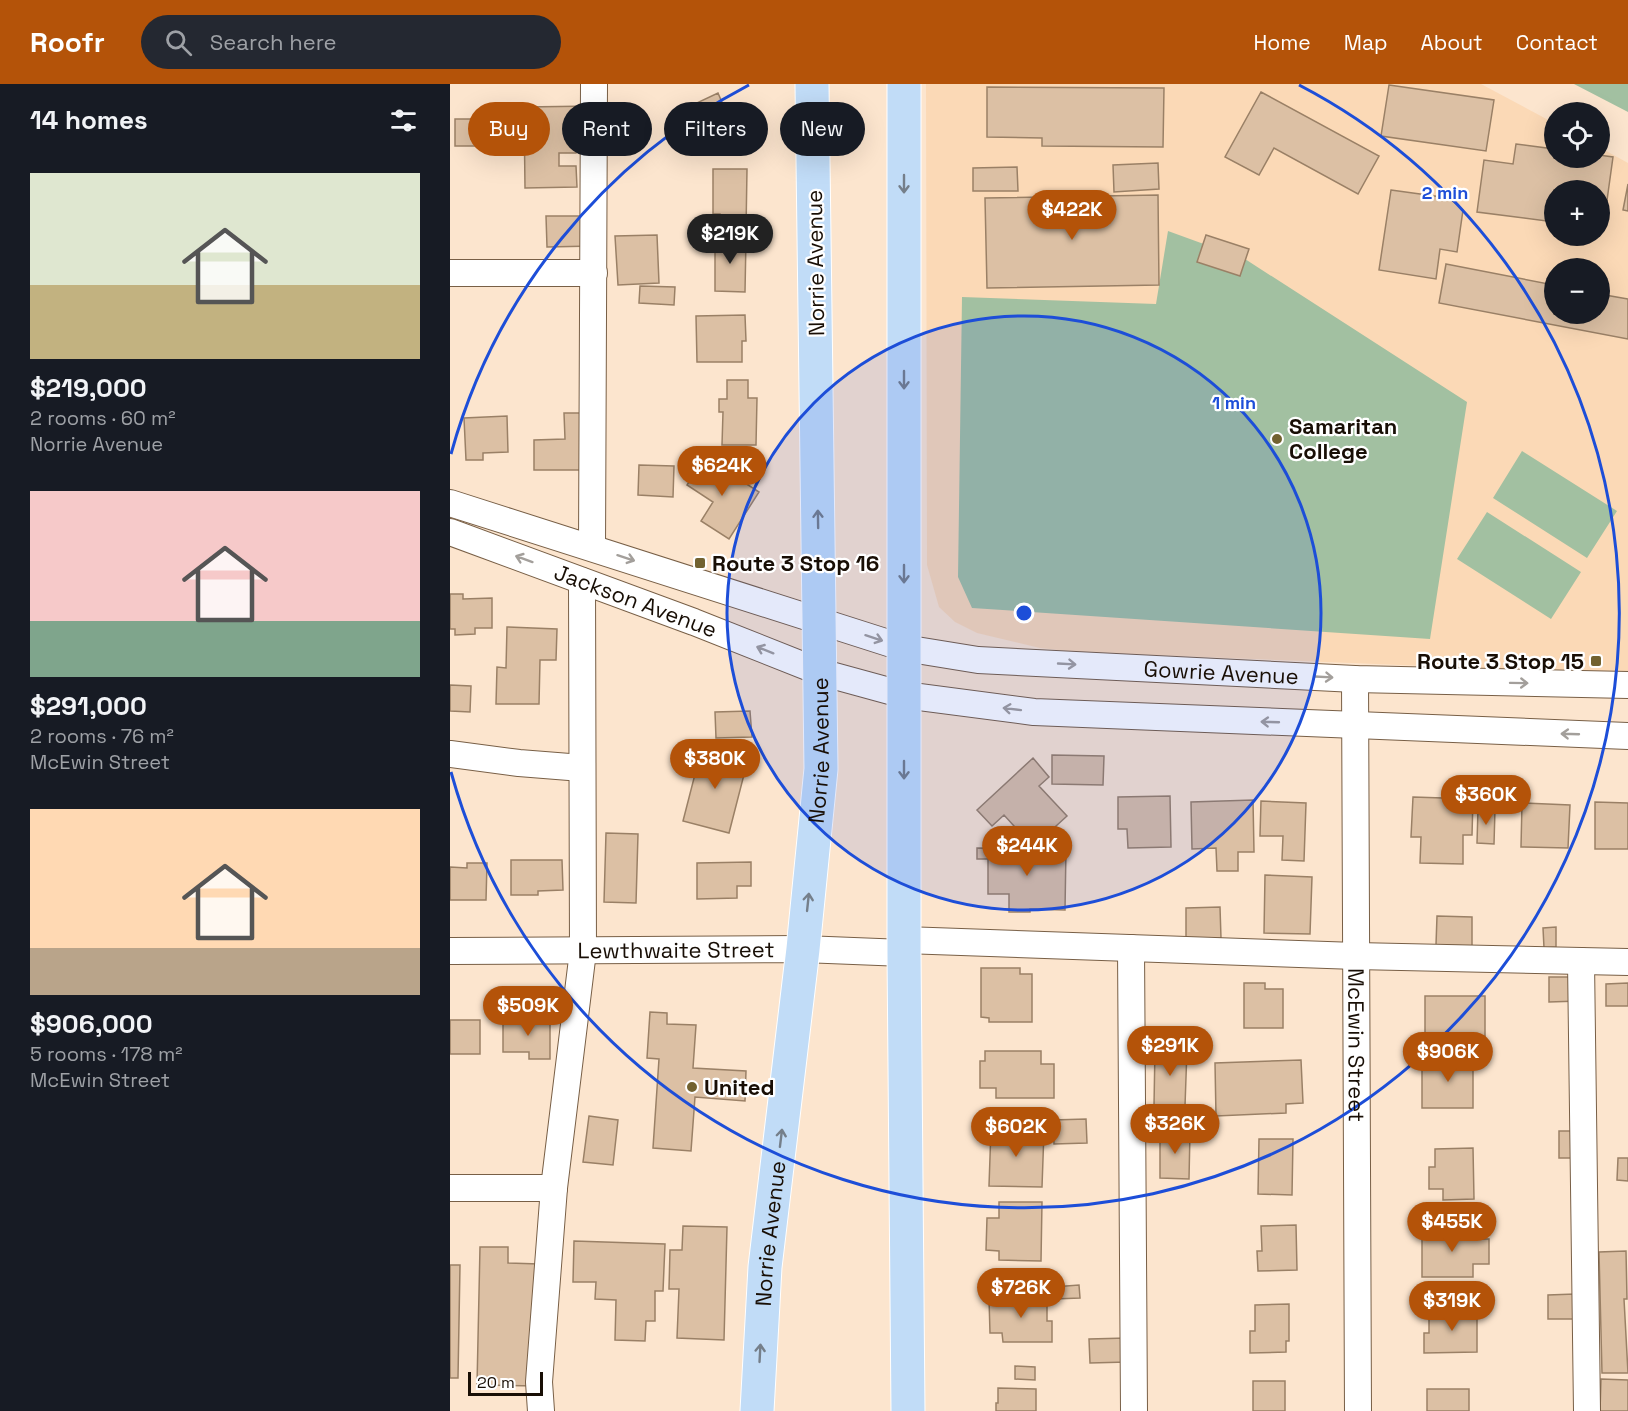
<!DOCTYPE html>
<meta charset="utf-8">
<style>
:root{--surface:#171b24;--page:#242831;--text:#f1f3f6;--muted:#9ea1a6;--accent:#b45309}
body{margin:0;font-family:"Space Grotesk",sans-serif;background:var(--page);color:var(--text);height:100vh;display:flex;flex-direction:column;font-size:22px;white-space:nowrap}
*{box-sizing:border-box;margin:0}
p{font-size:20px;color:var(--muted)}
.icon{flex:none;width:33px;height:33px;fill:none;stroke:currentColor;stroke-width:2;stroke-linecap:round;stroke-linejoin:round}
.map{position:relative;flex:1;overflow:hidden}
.sheet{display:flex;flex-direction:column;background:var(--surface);width:450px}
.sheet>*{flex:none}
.guide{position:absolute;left:18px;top:18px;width:570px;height:54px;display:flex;gap:12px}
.fabs{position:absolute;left:1094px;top:18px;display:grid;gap:12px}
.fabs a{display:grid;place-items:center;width:66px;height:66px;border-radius:50%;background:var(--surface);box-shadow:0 6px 24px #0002;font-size:30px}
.scale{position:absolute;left:18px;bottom:15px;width:75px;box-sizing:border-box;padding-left:6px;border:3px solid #180e05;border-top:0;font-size:16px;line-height:21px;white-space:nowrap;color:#180e05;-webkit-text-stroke:4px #fff;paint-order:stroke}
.price{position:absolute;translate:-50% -51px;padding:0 14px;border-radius:21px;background:var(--accent);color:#fff;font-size:20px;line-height:39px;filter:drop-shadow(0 2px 3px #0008)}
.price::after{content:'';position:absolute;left:50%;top:36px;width:18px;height:14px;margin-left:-9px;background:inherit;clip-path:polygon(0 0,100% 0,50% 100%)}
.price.selected{background:#222;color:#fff}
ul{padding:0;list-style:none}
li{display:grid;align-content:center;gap:12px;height:318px;padding:0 30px}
li span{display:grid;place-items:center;height:186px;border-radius:0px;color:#555}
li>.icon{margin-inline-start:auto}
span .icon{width:108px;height:108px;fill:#fffc;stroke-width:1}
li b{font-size:26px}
h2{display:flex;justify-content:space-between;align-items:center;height:72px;padding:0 30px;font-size:26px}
.chip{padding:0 21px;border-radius:27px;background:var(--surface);box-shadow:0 6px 24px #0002;font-size:21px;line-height:54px}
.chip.selected{background:var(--accent);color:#fff}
header{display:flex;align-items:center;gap:36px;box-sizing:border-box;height:84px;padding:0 30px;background:var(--accent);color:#fff}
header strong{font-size:28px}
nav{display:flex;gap:33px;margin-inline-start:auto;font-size:21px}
.search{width:420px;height:54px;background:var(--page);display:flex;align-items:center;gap:15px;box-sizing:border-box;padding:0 21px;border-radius:33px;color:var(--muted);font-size:22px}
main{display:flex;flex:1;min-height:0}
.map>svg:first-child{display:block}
</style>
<header>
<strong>Roofr</strong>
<div class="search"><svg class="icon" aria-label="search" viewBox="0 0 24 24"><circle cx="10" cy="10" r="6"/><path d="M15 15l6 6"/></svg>Search here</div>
<nav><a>Home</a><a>Map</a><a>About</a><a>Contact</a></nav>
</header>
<main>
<section class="sheet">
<h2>14 homes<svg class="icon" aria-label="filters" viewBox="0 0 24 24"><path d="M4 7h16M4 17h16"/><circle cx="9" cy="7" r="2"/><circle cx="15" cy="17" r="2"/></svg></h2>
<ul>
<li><span style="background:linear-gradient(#dfe7d0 60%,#c2b280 0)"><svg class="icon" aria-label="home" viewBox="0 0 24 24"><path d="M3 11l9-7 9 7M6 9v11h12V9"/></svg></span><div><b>$219,000</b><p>2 rooms · 60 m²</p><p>Norrie Avenue</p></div></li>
<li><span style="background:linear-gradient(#f6c9c9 70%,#7fa58c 0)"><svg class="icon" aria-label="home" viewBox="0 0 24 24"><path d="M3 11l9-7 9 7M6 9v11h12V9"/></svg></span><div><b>$291,000</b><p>2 rooms · 76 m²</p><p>McEwin Street</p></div></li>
<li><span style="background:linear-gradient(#ffd9b3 75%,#b9a48a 0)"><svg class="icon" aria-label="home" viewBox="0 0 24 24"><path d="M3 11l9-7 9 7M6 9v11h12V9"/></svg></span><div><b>$906,000</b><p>5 rooms · 178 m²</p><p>McEwin Street</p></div></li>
</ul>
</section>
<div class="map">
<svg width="1178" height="1327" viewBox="0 0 1178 1327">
<rect width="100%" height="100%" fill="#fce5ce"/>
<!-- built -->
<path fill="#fbd9b6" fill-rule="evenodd" d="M476 0H1031L1104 39V74H1149V63L1178 79V590L625 568 590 564 527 549 505 538 489 523 477 481ZM1104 106H1149V152H1104ZM1104 184H1149V230H1104Z"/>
<!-- green -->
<path fill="#a2c0a1" d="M1124 0H1178V28Z
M718 147 795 175 1017 318 980 555 522 524 508 493 512 213 706 220Z
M1072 367 1167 427 1137 474 1043 414Z
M1037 428 1131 488 1101 535 1007 475Z"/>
<!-- building -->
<path fill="#dcc0a4" stroke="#9a8066" stroke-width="1.5" d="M939 1 1044 16 1036 67 931 52Z
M537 3 714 4 713 63 592 62V54L537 53Z
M811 8 929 72 908 110 824 64 809 91 775 73Z
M268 9 274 23 278 21 292 52 263 66 252 43 246 46 236 24Z
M144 22V55H126V69H109V82H126L127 103 75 104 74 23Z
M5 35H52V62H5Z
M1066 60 1104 65V74H1149V71L1163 73 1153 145 1149 144V106H1104V138L1027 128 1034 76 1063 80Z
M708 79 709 105 664 108 663 81Z
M567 83 568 107H523V84Z
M263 85H297L296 146H270V130H263Z
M1178 100V127L1173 126Z
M941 106 999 114 1013 126 1007 168 990 165 986 195 929 186Z
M708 111 709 201 537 204 535 114Z
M96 132H142L143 162 97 163Z
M207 151 209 199 168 201 165 152Z
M756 151 799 165 790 192 747 178Z
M265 155H296L295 208 265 207Z
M996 180 1104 201V230H1149V210L1178 215V255L989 219Z
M190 202 225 203 224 221 189 219Z
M295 231 296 257H292V278H247L246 232Z
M277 296H298V314H307L306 361H272L273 328H269V315H277Z
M114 329H138V386H84V356L115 355Z
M57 332 58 368 33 369V376H16L14 334Z
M255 373 309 408 279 455 251 437 263 418 237 401Z
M189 381 224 382 223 413 188 411Z
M0 510H13V515L42 514V544H25V550L5 551V545H0Z
M57 543 107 545 106 576H90L89 620H46L47 583 56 584Z
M0 601 21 602 20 628 0 627Z
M300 627 302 653 266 654 265 628Z
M252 663 298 675 279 749 233 737Z
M602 671 654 672 653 701 602 700Z
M583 674 599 693 589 702 617 732 583 763 554 731 542 742 527 726Z
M720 712 721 763 678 764 677 745H668V713Z
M963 713 1023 715 1022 751H1013V780L970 779 971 753H961Z
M803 716 804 768H788V787H767L766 764 742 765 741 718Z
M811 717 856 719 854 777 832 776 833 752H810Z
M1145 718 1178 719V765H1145Z
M1072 719 1120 721 1118 764 1071 763Z
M1028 725H1045L1044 760 1027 759Z
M156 749 188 750 186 819 154 818Z
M527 764 616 765 615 826 580 825V828H559V810H538V775H527Z
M61 776H112L113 806 88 807V811H61Z
M301 778V802H287V814L247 815V779Z
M17 779H37L36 816H0V783L17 784Z
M815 791 862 793 860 850 814 849Z
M770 823 771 854 736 855V824Z
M987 832 1022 833V862L986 861Z
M1106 843V863L1094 864 1093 844Z
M531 884H570V890H582V938H539V934L531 933Z
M1099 893H1128L1129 917 1099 918Z
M794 899H815V905H833V944H794Z
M1178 899V922H1156V900Z
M975 912H1035V959H991V949H975Z
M200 928 217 929V940L246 941 243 984 296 987 295 1017 245 1013 241 1067 203 1064 209 975 197 974Z
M53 935H100V975H79V968H53Z
M0 936H30V970H0Z
M705 964 737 965 735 1022H704Z
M535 967H591V980H604V1014H546V1004H530V977H535Z
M972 974H1023V1024H972Z
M851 976 853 1019 836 1020V1029L766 1032 765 979Z
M139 1032 168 1036 163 1081 133 1078Z
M636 1035 637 1059 604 1060 603 1036Z
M541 1045 594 1047 592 1103 539 1102Z
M1109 1047H1128V1074H1109Z
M710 1048H740L739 1095 710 1094Z
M809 1055H843L842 1111 808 1110Z
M1023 1064 1024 1115 993 1116V1105H979V1083H985V1065Z
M1168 1074H1178V1097L1167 1096Z
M549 1118H592L591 1177 549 1176V1167L536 1166 537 1134H549Z
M846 1141 847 1186 808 1187 807 1167H812L811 1142Z
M233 1142 277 1143 274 1256 227 1254 229 1205H219L220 1166H232Z
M972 1144 1023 1145V1155H1039V1180H1023V1193H972Z
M124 1157 215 1160 213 1207H205V1237H196L195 1257 165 1256 166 1216 145 1215 146 1198H123Z
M30 1163H58V1179L89 1180 87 1302 27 1301Z
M1176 1167 1177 1215H1174L1178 1289H1152L1149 1168Z
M0 1181H10L8 1294H0Z
M629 1201 630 1214 604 1215 603 1203Z
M1125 1210 1126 1235H1098V1211Z
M597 1213V1237H602V1258H553L552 1249H540L539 1214Z
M839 1220V1257H836V1268L800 1269V1247H805V1221Z
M979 1226H1027V1268L974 1269V1249H979Z
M677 1254V1278L640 1279 639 1255Z
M565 1282 585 1283V1296L565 1295Z
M1151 1295 1178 1296V1327H1150Z
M803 1297H835V1327H803Z
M548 1304 586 1305V1327H546V1319H548Z
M977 1305H1019V1327H977Z"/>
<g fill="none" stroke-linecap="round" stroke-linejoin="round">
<defs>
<g id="minor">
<path d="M0 189H144"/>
<path id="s1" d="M0 419 454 564 528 576 905 595 1178 601"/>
<path id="s2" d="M0 448 244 538 370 588 454 611 584 628 1178 652"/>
<path d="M142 463 144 0"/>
<path id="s3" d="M905 595 908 1327"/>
<path d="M0 670 69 679 132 684"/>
<path d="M454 856 906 872 1178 878"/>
<path d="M681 864 684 1327"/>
<path id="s4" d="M0 867 353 865 454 869"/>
<path d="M1131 877 1137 1327"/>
<path d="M0 1104H104"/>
<path d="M91 1327 89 1298 104 1104 133 867 132 497"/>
</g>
<g id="major">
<path d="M454 0V869L458 1327"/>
<path id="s5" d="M307 1327 315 1183 353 865 371 685 362 0"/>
</g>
</defs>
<!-- minor casing -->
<use href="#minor" stroke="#785f46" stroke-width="28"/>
<!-- major casing -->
<use href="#major" stroke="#fff" stroke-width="35"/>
<!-- minor -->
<use href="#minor" stroke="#fff" stroke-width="26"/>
<!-- major -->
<use href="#major" stroke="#c1dcf7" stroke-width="33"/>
</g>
<!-- one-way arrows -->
<defs><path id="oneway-shaft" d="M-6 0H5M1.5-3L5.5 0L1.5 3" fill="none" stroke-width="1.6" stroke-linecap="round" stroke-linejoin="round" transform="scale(1.5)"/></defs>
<g stroke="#757f8a">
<use href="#oneway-shaft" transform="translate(454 100) rotate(90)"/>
<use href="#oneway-shaft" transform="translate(454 296) rotate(90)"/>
<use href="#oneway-shaft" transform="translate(368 435) rotate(-91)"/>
<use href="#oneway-shaft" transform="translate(454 490) rotate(90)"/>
<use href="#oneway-shaft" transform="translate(454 686) rotate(90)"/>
<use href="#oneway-shaft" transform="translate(358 818) rotate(-84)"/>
<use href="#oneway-shaft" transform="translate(331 1054) rotate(-83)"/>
<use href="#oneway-shaft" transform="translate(310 1269) rotate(-87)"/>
</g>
<g stroke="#a39f9b">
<use href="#oneway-shaft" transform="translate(176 474) rotate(18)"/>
<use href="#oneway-shaft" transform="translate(74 475) rotate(-160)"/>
<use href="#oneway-shaft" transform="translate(424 554) rotate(18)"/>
<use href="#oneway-shaft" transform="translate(315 566) rotate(-158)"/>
<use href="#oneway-shaft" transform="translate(617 580) rotate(3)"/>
<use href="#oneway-shaft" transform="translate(874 593) rotate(3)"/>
<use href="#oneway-shaft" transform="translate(1069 599) rotate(1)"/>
<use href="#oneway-shaft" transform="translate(562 625) rotate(-173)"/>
<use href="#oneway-shaft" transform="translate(820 638) rotate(-178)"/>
<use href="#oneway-shaft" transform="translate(1120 650) rotate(-178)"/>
</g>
<!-- distance rings -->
<circle cx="574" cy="529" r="297" fill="#1d4ed8" fill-opacity=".12"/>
<g fill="none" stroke="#1d4ed8" stroke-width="3">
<circle cx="574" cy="529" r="297"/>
<path d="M1 370A595 595 0 0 1 299 1M849 1A595 595 0 1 1 1 688"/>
</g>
<!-- markers -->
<g fill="#726230" stroke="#fff" stroke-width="2">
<circle cx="827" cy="355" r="6"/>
<rect x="244" y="473" width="12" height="12" rx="3"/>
<rect x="1140" y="571" width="12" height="12" rx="3"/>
<circle cx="242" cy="1003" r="6"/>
</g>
<g text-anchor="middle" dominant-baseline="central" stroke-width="4.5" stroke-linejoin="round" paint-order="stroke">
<!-- street labels -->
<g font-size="22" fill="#180e05" stroke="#fff">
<text transform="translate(365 179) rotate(-91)">Norrie Avenue</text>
<text stroke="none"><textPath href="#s2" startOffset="198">Jackson Avenue</textPath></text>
<text stroke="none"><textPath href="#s1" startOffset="795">Gowrie Avenue</textPath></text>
<text stroke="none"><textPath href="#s5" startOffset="664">Norrie Avenue</textPath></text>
<text stroke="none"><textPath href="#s4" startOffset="226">Lewthwaite Street</textPath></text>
<text stroke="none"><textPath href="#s3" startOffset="366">McEwin Street</textPath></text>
<text stroke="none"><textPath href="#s5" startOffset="178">Norrie Avenue</textPath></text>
</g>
<!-- poi labels -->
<g font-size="22" font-weight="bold" fill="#180e05" stroke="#fff" text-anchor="start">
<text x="839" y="342">Samaritan<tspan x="839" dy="25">College</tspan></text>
<text x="262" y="479">Route 3 Stop 16</text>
<text x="1134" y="577" text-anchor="end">Route 3 Stop 15</text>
<text x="254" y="1003">United</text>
</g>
</g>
<circle cx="574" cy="529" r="9" fill="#1d4ed8" stroke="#fff" stroke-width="3"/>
<g font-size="18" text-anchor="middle" font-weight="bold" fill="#1d4ed8" stroke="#fff" stroke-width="4.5" stroke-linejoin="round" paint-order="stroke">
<text x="995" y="115">2 min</text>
<text x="784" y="325">1 min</text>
</g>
</svg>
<div class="fabs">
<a><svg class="icon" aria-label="locate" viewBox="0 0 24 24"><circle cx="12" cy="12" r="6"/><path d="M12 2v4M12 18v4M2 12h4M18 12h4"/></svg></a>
<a>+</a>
<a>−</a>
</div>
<div class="scale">20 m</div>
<b class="price" style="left:622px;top:157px">$422K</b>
<b class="price selected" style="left:280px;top:181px">$219K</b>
<b class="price" style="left:272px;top:413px">$624K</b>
<b class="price" style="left:265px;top:706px">$380K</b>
<b class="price" style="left:1036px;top:742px">$360K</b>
<b class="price" style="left:577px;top:793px">$244K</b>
<b class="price" style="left:78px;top:953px">$509K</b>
<b class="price" style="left:720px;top:993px">$291K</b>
<b class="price" style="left:998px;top:999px">$906K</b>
<b class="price" style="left:725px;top:1071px">$326K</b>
<b class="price" style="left:566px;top:1074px">$602K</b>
<b class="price" style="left:1002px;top:1169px">$455K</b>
<b class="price" style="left:571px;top:1235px">$726K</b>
<b class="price" style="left:1002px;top:1248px">$319K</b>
<div class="guide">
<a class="chip selected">Buy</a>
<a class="chip">Rent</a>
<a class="chip">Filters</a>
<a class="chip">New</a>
</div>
</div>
</main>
